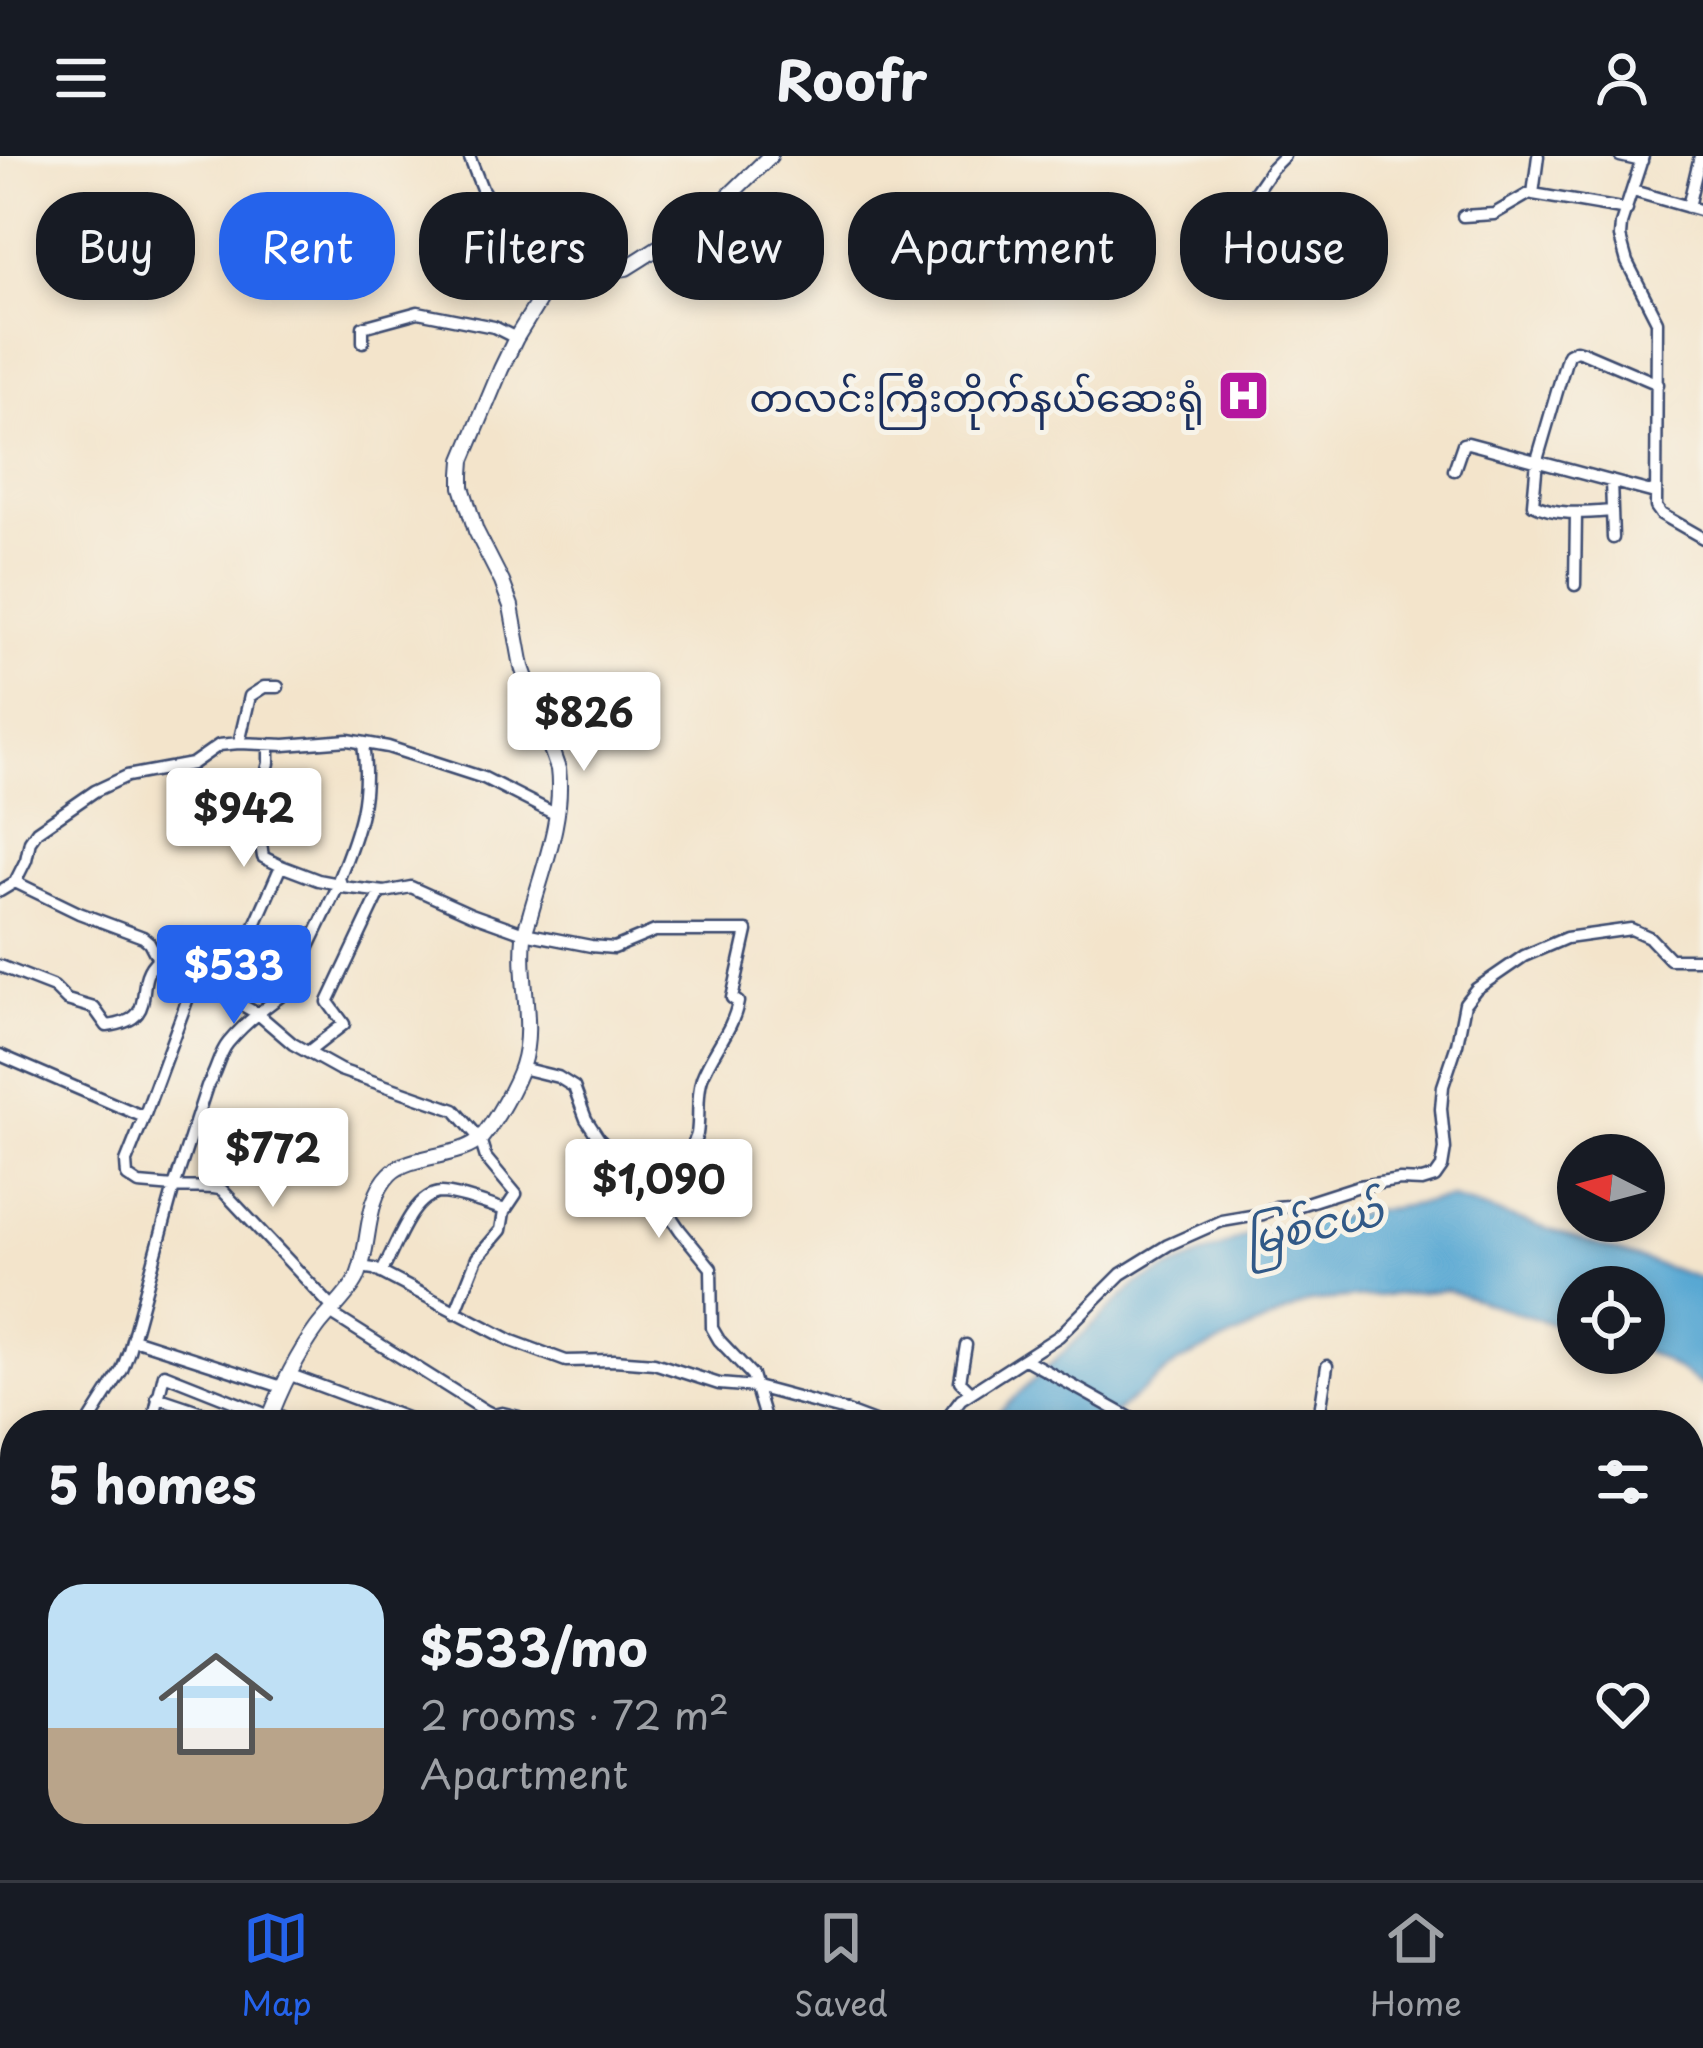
<!DOCTYPE html>
<meta charset="utf-8">
<style>
:root{--surface:#171b24;--page:#242831;--text:#f1f3f6;--muted:#9ea1a6;--line:#363941;--accent:#2563eb}
body{margin:0;font-family:"Playpen Sans","Noto Sans Myanmar",sans-serif;background:var(--page);color:var(--text);height:100vh;display:flex;flex-direction:column;font-size:45px;white-space:nowrap}
*{box-sizing:border-box;margin:0}
p{font-size:39px;color:var(--muted)}
.icon{flex:none;width:66px;height:66px;fill:none;stroke:currentColor;stroke-width:2;stroke-linecap:round;stroke-linejoin:round}
.map{position:relative;flex:1;overflow:hidden}
.panel{position:absolute;left:0px;top:1254px;width:1704px;height:471px;display:flex;flex-direction:column;background:var(--surface);border-radius:48px 48px 0 0;box-shadow:0 6px 18px #0003}
.panel>*{flex:none}
.top-card{position:absolute;left:36px;top:36px;width:1632px;height:108px;display:flex;gap:24px}
.needle{width:78px;rotate:276deg}
.tools{position:absolute;left:1557px;top:978px;display:grid;gap:24px}
.tools a{display:grid;place-items:center;width:108px;height:108px;border-radius:50%;background:var(--surface);box-shadow:0 6px 18px #0003;font-size:60px}
.price{position:absolute;translate:-50% -102px;padding:0 27px;border-radius:12px;background:#fff;color:#222;font-size:39px;line-height:78px;filter:drop-shadow(0 3px 6px #0008)}
.price::after{content:'';position:absolute;left:50%;top:72px;width:36px;height:27px;margin-left:-18px;background:inherit;clip-path:polygon(0 0,100% 0,50% 100%)}
.price.on{background:var(--accent);color:#fff}
ul{padding:0;list-style:none}
li{display:flex;align-items:center;gap:36px;height:300px;padding:0 48px}
li span{display:grid;place-items:center;flex:none;width:336px;height:240px;border-radius:36px;color:#555}
li>.icon{margin-inline-start:auto}
span .icon{width:144px;height:144px;fill:#fffc;stroke-width:1}
li b{font-size:51px}
h2{display:flex;justify-content:space-between;align-items:center;height:144px;padding:0 48px;font-size:51px}
.pill{padding:0 42px;border-radius:48px;background:var(--surface);box-shadow:0 6px 18px #0003;font-size:42px;line-height:108px}
.pill.on{background:var(--accent);color:#fff}
header{display:flex;justify-content:space-between;align-items:center;height:156px;padding:0 48px;background:var(--surface);font-size:54px;font-weight:700}
.dock{display:flex;justify-content:space-around;align-items:center;height:168px;border-top:3px solid var(--line);background:var(--surface);font-size:33px;color:var(--muted)}
.dock a{display:grid;justify-items:center;gap:6px}
.dock .on{color:var(--accent)}
.map>svg:first-child{display:block}
</style>
<header><svg class="icon" aria-label="menu" viewBox="0 0 24 24"><path d="M4 6h16M4 12h16M4 18h16"/></svg>Roofr<svg class="icon" aria-label="person" viewBox="0 0 24 24"><circle cx="12" cy="8" r="4"/><path d="M4 21q1-7 8-7t8 7"/></svg></header>
<div class="map">
<svg width="1703" height="1724" viewBox="0 0 1703 1724">
<rect width="100%" height="100%" fill="#f7f3e8"/>
<filter id="ink" filterUnits="userSpaceOnUse"><feTurbulence type="fractalNoise" baseFrequency=".00833" numOctaves="2"/><feDisplacementMap in="SourceGraphic" scale="24" xChannelSelector="R" yChannelSelector="G"/><feConvolveMatrix kernelMatrix="1 2 1 2 8 2 1 2 1" color-interpolation-filters="sRGB"/></filter>
<filter id="wash" filterUnits="userSpaceOnUse"><feTurbulence type="fractalNoise" baseFrequency=".004" numOctaves="4" result="noise"/><feDisplacementMap in="SourceGraphic" scale="48" xChannelSelector="R" yChannelSelector="G"/><feGaussianBlur stdDeviation="2.7" result="paint"/><feColorMatrix in="noise" values="0 0 0 0 0 0 0 0 0 0 0 0 0 0 0 0 0 1.4 0 .05"/><feComposite in="paint" operator="in"/></filter>
<g filter="url(#wash)">
<rect width="100%" height="100%" fill="#f3e4cb"/>
<!-- water -->
<path fill="#59a8d3" stroke="#3a6c98" stroke-width="3" d="M1451 1042 1703 1123V1230L1658 1201 1644 1196V1131H1578V1176L1446 1134 1309 1146 1177 1207 1100 1269H985L1137 1128 1254 1076Z
M472 1710H964L977 1724H460Z"/>
</g>
<g filter="url(#ink)">
<g fill="none" stroke-linecap="round" stroke-linejoin="round">
<defs>
<path id="minor" d="M469 0 482 33 522 97 551 125
M1538 0 1533 38 1627 54
M1620 0 1642 5
M1643 0 1621 68 1620 81 1627 106 1657 165 1656 351 1661 358 1703 382
M1633 35 1703 55
M1247 48 1271 13 1284 0
M1688 51 1700 0
M1463 60 1494 58 1532 36
M363 186V171L418 156 494 171 516 182
M1454 314 1463 288 1468 287 1655 337
M1611 325 1613 382
M1612 355C1586 357 1556 360 1533 348L1537 304 1568 198 1576 194 1583 196 1658 228
M1575 429 1576 357
M239 587 250 540 264 531H278
M363 587C370 640 359 673 339 722L342 731 385 736 411 731 471 758 524 777 591 790 614 792 655 775H747L732 842 738 846C733 874 712 895 702 922 696 940 700 960 697 978 694 990 668 1034 659 1043
M281 710 318 724 339 728 297 816 295 830C271 847 247 864 228 887 218 899 217 916 207 930L174 1031C189 1033 211 1029 222 1034L333 1152
M15 726 79 757 143 781 149 786 158 803 174 807 195 823 258 858 293 888 340 914 455 954 480 983 486 1002 516 1038 504 1056 501 1074 477 1102 455 1157
M0 735 15 726 26 704 30 685 37 675 95 635 127 620 192 608 219 589 239 587 285 589 348 584 388 591 484 622 557 659
M0 810 54 831 67 844 94 852 107 870C164 863 129 828 158 803
M224 839 281 710 263 701 256 655 269 607V588
M308 896 344 868 328 846 380 736
M0 899 144 961 126 1006 127 1020 139 1028 174 1031 129 1195 122 1214 87 1269
M521 912 558 921 574 931 586 963 599 983 659 1043 680 1074 711 1112 712 1172 719 1184 752 1219 767 1269
M144 961 195 823
M360 1111 374 1113 512 1185 566 1205 614 1204 654 1207 719 1228 756 1231 842 1254 882 1269
M381 1117C395 1094 411 1038 441 1037 458 1037 488 1049 505 1054
M330 1157 486 1255 494 1259 502 1257 519 1261 523 1269
M133 1183 282 1231
M966 1189 960 1225 971 1236
M1025 1203 1136 1265 1139 1269
M288 1218 425 1269
M157 1241 240 1269
M272 1257 303 1269
M152 1269 164 1218 270 1260
M941 1269 961 1243 1059 1180 1121 1118 1168 1089 1222 1065 1263 1058 1276 1051 1300 1049 1359 1030 1400 1024 1422 1025 1435 1021 1442 1011 1445 993 1441 953 1443 930 1457 888 1465 847 1476 833 1524 800 1566 782 1631 773 1649 781 1670 803H1703
M1318 1269 1327 1210
M0 1403 15 1380
M1689 1683 1699 1682 1703 1676
M1623 1710 1630 1724
M261 1724 277 1710"/>
<path id="tertiary" d="M267 1269C280 1234 295 1202 317 1172 329 1156 348 1140 357 1122 371 1091 364 1044 390 1018 411 997 462 1003 482 981 495 965 516 929 522 909 535 869 519 824 524 782 525 773 529 764 531 756 544 710 564 660 558 613L522 511 511 450 502 426 476 375 462 331V318L463 304 501 213 516 182 551 125 626 112 642 102 709 59 770 0
M0 1445 15 1443"/>
</defs>
<!-- minor casing -->
<use href="#minor" stroke="#3b4a6e" stroke-width="15"/>
<!-- tertiary casing -->
<use href="#tertiary" stroke="#3b4a6e" stroke-width="18"/>
<!-- minor -->
<use href="#minor" stroke="#fff" stroke-width="10"/>
<!-- tertiary -->
<use href="#tertiary" stroke="#fff" stroke-width="14"/>
</g>
</g>
<!-- icons -->
<defs>
<symbol id="hospital-square" viewBox="-11 -11 22 22"><rect x="-9" y="-9" width="18" height="18" rx="4" fill="#b5179e" stroke="#f7f3e8"/><path d="M-5-5h3v3.5h4V-5h3V5h-3V1.5h-4V5h-3Z" fill="#fff"/></symbol>
</defs>
<g fill-rule="evenodd">
<use href="#hospital-square" x="1214" y="210" width="59" height="59"/>
</g>
<g text-anchor="middle" dominant-baseline="central" stroke-width="10" stroke-linejoin="round" paint-order="stroke">
<!-- poi labels -->
<g font-size="39" fill="#1b2f5e" stroke="#f7f3e8" text-anchor="end">
<text x="1204" y="239">တလင်းကြီးတိုက်နယ်ဆေးရုံ</text>
</g>
<!-- water labels -->
<g font-size="42" font-style="italic" fill="#315987" stroke="#f7f3e8">
<text transform="translate(1313 1067) rotate(-13)">မြစ်ငယ်</text>
</g>
</g>
</svg>
<div class="tools">
<a><svg class="needle" viewBox="-14 -14 28 28"><path d="M0-13l5 13h-10z" fill="#e53935"/><path d="M0 13l5-13h-10z" fill="#9ea1a6"/></svg></a>
<a><svg class="icon" aria-label="locate" viewBox="0 0 24 24"><circle cx="12" cy="12" r="6"/><path d="M12 2v4M12 18v4M2 12h4M18 12h4"/></svg></a>
</div>
<b class="price" style="left:584px;top:618px">$826</b>
<b class="price" style="left:244px;top:714px">$942</b>
<b class="price on" style="left:234px;top:871px">$533</b>
<b class="price" style="left:273px;top:1054px">$772</b>
<b class="price" style="left:659px;top:1085px">$1,090</b>
<div class="top-card">
<a class="pill">Buy</a>
<a class="pill on">Rent</a>
<a class="pill">Filters</a>
<a class="pill">New</a>
<a class="pill">Apartment</a>
<a class="pill">House</a>
</div>
<section class="panel">
<h2>5 homes<svg class="icon" aria-label="filters" viewBox="0 0 24 24"><path d="M4 7h16M4 17h16"/><circle cx="9" cy="7" r="2"/><circle cx="15" cy="17" r="2"/></svg></h2>
<ul>
<li><span style="background:linear-gradient(#bfe0f5 60%,#b9a48a 0)"><svg class="icon" aria-label="home" viewBox="0 0 24 24"><path d="M3 11l9-7 9 7M6 9v11h12V9"/></svg></span><div><b>$533/mo</b><p>2 rooms · 72 m²</p><p>Apartment</p></div><svg class="icon" aria-label="heart" viewBox="0 0 24 24"><path d="M12 20l-8-8c-3-5 5-10 8-4 3-6 11-1 8 4z"/></svg></li>
</ul>
</section>
</div>
<nav class="dock">
<a class="on"><svg class="icon" aria-label="map" viewBox="0 0 24 24"><path d="M3 6l6-2 6 2 6-2v14l-6 2-6-2-6 2zM9 4v14M15 6v14"/></svg>Map</a>
<a><svg class="icon" aria-label="saved" viewBox="0 0 24 24"><path d="M7 4h10v16l-5-4-5 4z"/></svg>Saved</a>
<a><svg class="icon" aria-label="home" viewBox="0 0 24 24"><path d="M3 11l9-7 9 7M6 9v11h12V9"/></svg>Home</a>
</nav>
